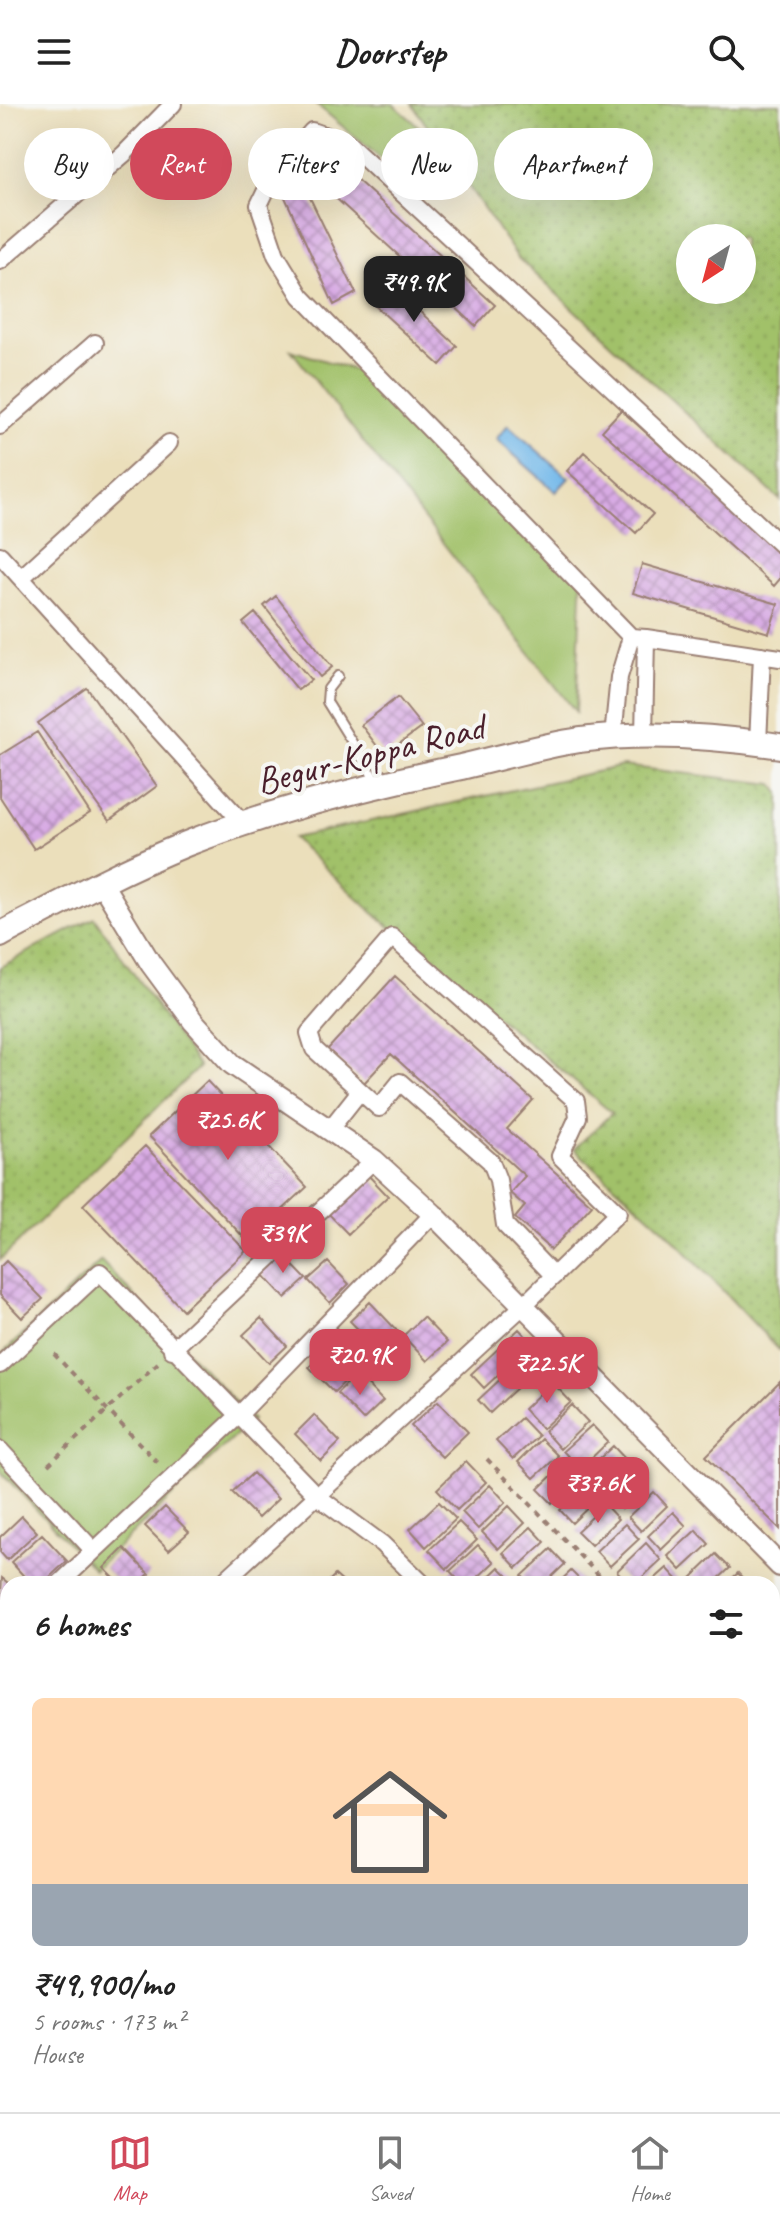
<!DOCTYPE html>
<meta charset="utf-8">
<style>
:root{--surface:#fff;--page:#f6f6f6;--text:#222;--muted:#767676;--line:#e0e0e0;--accent:#d1495b}
body{margin:0;font-family:Caveat,sans-serif;background:var(--page);color:var(--text);height:100vh;display:flex;flex-direction:column;font-size:30px;white-space:nowrap}
*{box-sizing:border-box;margin:0}
p{font-size:26px;color:var(--muted)}
.icon{flex:none;width:44px;height:44px;fill:none;stroke:currentColor;stroke-width:2;stroke-linecap:round;stroke-linejoin:round}
.map{position:relative;flex:1;overflow:hidden}
.panel{position:absolute;left:0px;top:1472px;width:780px;height:536px;display:flex;flex-direction:column;background:var(--surface);border-radius:24px 24px 0 0;box-shadow:0 8px 32px #0002}
.panel>*{flex:none}
.guide{position:absolute;left:24px;top:24px;width:732px;height:72px;display:flex;gap:16px}
.needle{width:52px;rotate:216deg}
.controls{position:absolute;left:676px;top:120px;display:grid;gap:16px}
.controls a{display:grid;place-items:center;width:80px;height:80px;border-radius:50%;background:var(--surface);box-shadow:0 8px 32px #0002;font-size:40px}
.price{position:absolute;translate:-50% -68px;padding:0 18px;border-radius:16px;background:var(--accent);color:#fff;font-size:26px;line-height:52px;filter:drop-shadow(0 2px 4px #0008)}
.price::after{content:'';position:absolute;left:50%;top:48px;width:24px;height:18px;margin-left:-12px;background:inherit;clip-path:polygon(0 0,100% 0,50% 100%)}
.price.active{background:#222;color:#fff}
ul{padding:0;list-style:none}
li{display:grid;align-content:center;gap:16px;height:424px;padding:0 32px}
li span{display:grid;place-items:center;height:248px;border-radius:12px;color:#555}
li>.icon{margin-inline-start:auto}
span .icon{width:144px;height:144px;fill:#fffc;stroke-width:1}
li b{font-size:34px}
h2{display:flex;justify-content:space-between;align-items:center;height:96px;padding:0 32px;font-size:34px}
.chip{padding:0 28px;border-radius:36px;background:var(--surface);box-shadow:0 8px 32px #0002;font-size:28px;line-height:72px}
.chip.active{background:var(--accent);color:#fff}
header{display:flex;justify-content:space-between;align-items:center;height:104px;padding:0 32px;background:var(--surface);font-size:36px;font-weight:600}
.menu{display:flex;justify-content:space-around;align-items:center;height:112px;border-top:2px solid var(--line);background:var(--surface);font-size:22px;color:var(--muted)}
.menu a{display:grid;justify-items:center;gap:4px}
.menu .active{color:var(--accent)}
.map>svg:first-child{display:block}
</style>
<header><svg class="icon" aria-label="menu" viewBox="0 0 24 24"><path d="M4 6h16M4 12h16M4 18h16"/></svg>Doorstep<svg class="icon" aria-label="search" viewBox="0 0 24 24"><circle cx="10" cy="10" r="6"/><path d="M15 15l6 6"/></svg></header>
<div class="map">
<svg width="780" height="2008" viewBox="0 0 780 2008">
<defs>
<pattern id="grass-dots" width="8" height="8" patternUnits="userSpaceOnUse" patternTransform="scale(2)"><rect width="8" height="8" fill="#a1c169"/><path d="M2 2h.1M6 6h.1" fill="none" stroke="#8ca55b" stroke-width="1.8" stroke-linecap="round"/></pattern>
<pattern id="building-cross-hatch" width="8" height="8" patternUnits="userSpaceOnUse" patternTransform="scale(2)"><rect width="8" height="8" fill="#d8abe4"/><path d="M0 0l8 8M0 8l8-8" fill="none" stroke="#b18bb9"/></pattern>
</defs>
<rect width="100%" height="100%" fill="#f6f6f2"/>
<filter id="ink" filterUnits="userSpaceOnUse"><feTurbulence type="fractalNoise" baseFrequency=".0125" numOctaves="2"/><feDisplacementMap in="SourceGraphic" scale="16" xChannelSelector="R" yChannelSelector="G"/><feConvolveMatrix kernelMatrix="1 2 1 2 8 2 1 2 1" color-interpolation-filters="sRGB"/></filter>
<filter id="wash" filterUnits="userSpaceOnUse"><feTurbulence type="fractalNoise" baseFrequency=".006" numOctaves="4" result="noise"/><feDisplacementMap in="SourceGraphic" scale="32" xChannelSelector="R" yChannelSelector="G"/><feGaussianBlur stdDeviation="1.8" result="paint"/><feColorMatrix in="noise" values="0 0 0 0 0 0 0 0 0 0 0 0 0 0 0 0 0 1.4 0 .05"/><feComposite in="paint" operator="in"/></filter>
<g filter="url(#wash)">
<rect width="100%" height="100%" fill="#ebdfbb"/>
<!-- grass -->
<path fill="url(#grass-dots)" stroke="#76704a" stroke-width="2" fill-rule="evenodd" d="M412 0H780V396L518 154ZM742 134V186H690V134Z
M623 662 773 680 780 689V1247L665 1126 574 1045 612 1009 371 807 293 734Z
M94 813 199 963 0 1156V863Z
M0 1735 8 1743V2000H130L125 2008H0Z"/>
<!-- park -->
<path fill="#a1c169" stroke="#76704a" stroke-width="2" d="M316 0H393L424 27 392 64Z
M291 246 373 272 582 468 576 608Z
M101 1157 252 1316 94 1466 0 1367V1252Z"/>
<!-- water -->
<path fill="#74b9ea" stroke="#5f6c8a" stroke-width="2" d="M508 321 569 374 556 388 496 335Z"/>
<g id="blocks">
<!-- building -->
<path fill="url(#building-cross-hatch)" d="M324 46 495 201 476 222 305 66Z
M297 67 356 189 334 201 284 91Z
M389 179 457 242 440 261 371 198Z
M621 306 780 450V475L774 482 602 327Z
M584 348 653 410 636 429 567 367Z
M642 460 778 500 769 529 633 489Z
M276 492 332 563 320 573 264 502Z
M255 509 311 576 298 586 243 519Z
M87 584 157 682 109 717 38 619Z
M398 593 422 623 384 651 361 621Z
M37 628 90 709 34 745 0 693V651Z
M395 872 533 996 507 1025 592 1101 551 1146 515 1114 525 1102 510 1089 525 1072 391 950 364 979 327 946Z
M207 977 307 1083 248 1138 149 1032Z
M145 1042 246 1147 183 1206 83 1101Z
M366 1069 388 1092 348 1130 326 1107Z
M280 1148 306 1175 285 1194 260 1167Z
M6 1157 43 1195 22 1214 0 1191V1163Z
M328 1158 349 1180 330 1199 308 1176Z
M370 1198 401 1231 381 1249 350 1217Z
M423 1213 447 1238 427 1257 403 1232Z
M261 1214 287 1242 269 1259 243 1231Z
M519 1225 532 1239 484 1284 471 1270Z
M331 1242 355 1268 334 1288 309 1263Z
M522 1255 534 1268 490 1309 478 1296Z
M357 1270 383 1297 363 1316 337 1289Z
M552 1278 571 1298 542 1325 524 1305Z
M780 1278V1425L706 1352Z
M438 1297 468 1328 442 1353 411 1322Z
M572 1301 588 1318 560 1345 544 1327Z
M314 1311 340 1338 321 1357 295 1330Z
M521 1314 538 1332 513 1355 496 1337Z
M592 1321 608 1338 580 1365 563 1347Z
M541 1335 558 1352 534 1374 518 1358Z
M613 1342 629 1359 603 1383 587 1366Z
M466 1357 486 1378 457 1406 437 1385Z
M566 1358 580 1373 552 1399 538 1385Z
M630 1367 645 1383 622 1405 606 1389Z
M253 1369 278 1395 258 1414 232 1388Z
M490 1381 506 1398 478 1425 462 1408Z
M586 1382 598 1394 572 1419 560 1406Z
M654 1388 667 1402 641 1427 628 1413Z
M439 1398 456 1415 426 1443 410 1425Z
M605 1401 618 1415 591 1441 577 1427Z
M509 1402 525 1419 498 1445 482 1428Z
M165 1403 189 1428 169 1446 145 1422Z
M673 1408 686 1422 661 1446 648 1432Z
M22 1412 37 1428 7 1456 0 1448V1433Z
M459 1418 477 1436 447 1465 429 1446Z
M625 1420 639 1435 610 1462 596 1447Z
M531 1423 545 1438 517 1464 503 1449Z
M696 1426 709 1440 681 1466 668 1452Z
M42 1430 67 1457 42 1480H31L11 1458Z
M646 1439 661 1456 635 1480H629L617 1467Z
M478 1441 494 1458 471 1480H462L450 1467Z
M124 1444 149 1470 139 1480H120L104 1464Z
M551 1445 565 1460 544 1480H529L522 1472Z
M716 1450 730 1464 713 1480H693L689 1476Z
M499 1463 515 1479 481 1480Z
M667 1464 679 1477 649 1480Z
M571 1467 584 1480H557Z
M738 1469 748 1480H726Z
M335 1471 345 1480H326Z
M2 1474 8 1479V1491L0 1500Z
M776 1511 780 1515V1538L772 1546V1514Z
M780 1546V1567L772 1558Z
M772 1566 780 1574V1582L772 1589Z
M780 1591V1619L772 1627V1598Z
M772 1669 780 1678V1693L772 1700Z
M780 1701V1733L778 1735 772 1729V1708Z
M780 1753V1780L772 1787V1761Z"/>
</g>
</g>
<g filter="url(#ink)">
<use href="#blocks" fill-opacity="0" stroke="#9a7f73" stroke-width="2"/>
<g fill="none" stroke-linecap="round" stroke-linejoin="round">
<defs>
<path id="service" d="M338 572 328 585 327 598 376 677"/>
<path id="minor" d="M0 157 124 50 173 0
M0 322 95 239
M0 451 243 719
M21 474 169 339
M646 534 780 554
M644 632 646 534 631 533 301 192 276 151 259 101 274 70 312 27 349 40 780 440
M613 633 619 573 631 533
M758 639 762 551
M330 1025 360 987
M172 1246 374 1056
M0 1261 100 1168 317 1392 382 1440 423 1480
M0 1346 94 1447 237 1313 433 1110
M59 1480 94 1447
M221 1480 525 1200 618 1109 560 1052 578 1013 576 997 392 833 309 929 314 945 379 1004 400 978 491 1058 498 1076 505 1121 554 1172
M0 1536 8 1528
M0 1554 8 1562
M0 1679 8 1672
M772 1827 780 1832
M447 2000 454 2008"/>
<path id="tertiary" d="M101 778 151 860 193 917 232 960 374 1056 433 1110 780 1462"/>
<path id="secondary" d="M0 831C61 799 122 766 186 740 275 705 368 682 461 663 500 654 540 642 580 636 646 627 714 632 780 642"/>
</defs>
<!-- service casing -->
<use href="#service" stroke="#9a7f73" stroke-width="12"/>
<!-- minor casing -->
<use href="#minor" stroke="#9a7f73" stroke-width="20"/>
<!-- tertiary casing -->
<use href="#tertiary" stroke="#9a7f73" stroke-width="24"/>
<!-- secondary casing -->
<use href="#secondary" stroke="#9a7f73" stroke-width="28"/>
<!-- path -->
<path stroke="#9a7f73" stroke-width="4" stroke-dasharray="6 6" stroke-linecap="butt" d="M54 1250 160 1361
M487 1355 607 1480
M48 1361 160 1257
M772 1653 780 1661"/>
<!-- service -->
<use href="#service" stroke="#fff" stroke-width="8"/>
<!-- minor -->
<use href="#minor" stroke="#fff" stroke-width="16"/>
<!-- tertiary -->
<use href="#tertiary" stroke="#fff" stroke-width="20"/>
<!-- secondary -->
<use href="#secondary" stroke="#fff" stroke-width="24"/>
</g>
</g>
<g text-anchor="middle" dominant-baseline="central" stroke-width="8" stroke-linejoin="round" paint-order="stroke">
<!-- street labels -->
<g font-size="38" fill="#4a1f2b" stroke="#f6f6f2">
<text transform="translate(370 650) rotate(-14)">Begur-Koppa Road</text>
</g>
</g>
</svg>
<div class="controls">
<a><svg class="needle" viewBox="-14 -14 28 28"><path d="M0-13l5 13h-10z" fill="#e53935"/><path d="M0 13l5-13h-10z" fill="#767676"/></svg></a>
</div>
<b class="price active" style="left:414px;top:220px">₹49.9K</b>
<b class="price" style="left:228px;top:1058px">₹25.6K</b>
<b class="price" style="left:283px;top:1171px">₹39K</b>
<b class="price" style="left:360px;top:1293px">₹20.9K</b>
<b class="price" style="left:547px;top:1301px">₹22.5K</b>
<b class="price" style="left:598px;top:1421px">₹37.6K</b>
<div class="guide">
<a class="chip">Buy</a>
<a class="chip active">Rent</a>
<a class="chip">Filters</a>
<a class="chip">New</a>
<a class="chip">Apartment</a>
</div>
<section class="panel">
<h2>6 homes<svg class="icon" aria-label="filters" viewBox="0 0 24 24"><path d="M4 7h16M4 17h16"/><circle cx="9" cy="7" r="2"/><circle cx="15" cy="17" r="2"/></svg></h2>
<ul>
<li><span style="background:linear-gradient(#ffd9b3 75%,#9aa5b1 0)"><svg class="icon" aria-label="home" viewBox="0 0 24 24"><path d="M3 11l9-7 9 7M6 9v11h12V9"/></svg></span><div><b>₹49,900/mo</b><p>5 rooms · 173 m²</p><p>House</p></div></li>
</ul>
</section>
</div>
<nav class="menu">
<a class="active"><svg class="icon" aria-label="map" viewBox="0 0 24 24"><path d="M3 6l6-2 6 2 6-2v14l-6 2-6-2-6 2zM9 4v14M15 6v14"/></svg>Map</a>
<a><svg class="icon" aria-label="saved" viewBox="0 0 24 24"><path d="M7 4h10v16l-5-4-5 4z"/></svg>Saved</a>
<a><svg class="icon" aria-label="home" viewBox="0 0 24 24"><path d="M3 11l9-7 9 7M6 9v11h12V9"/></svg>Home</a>
</nav>
